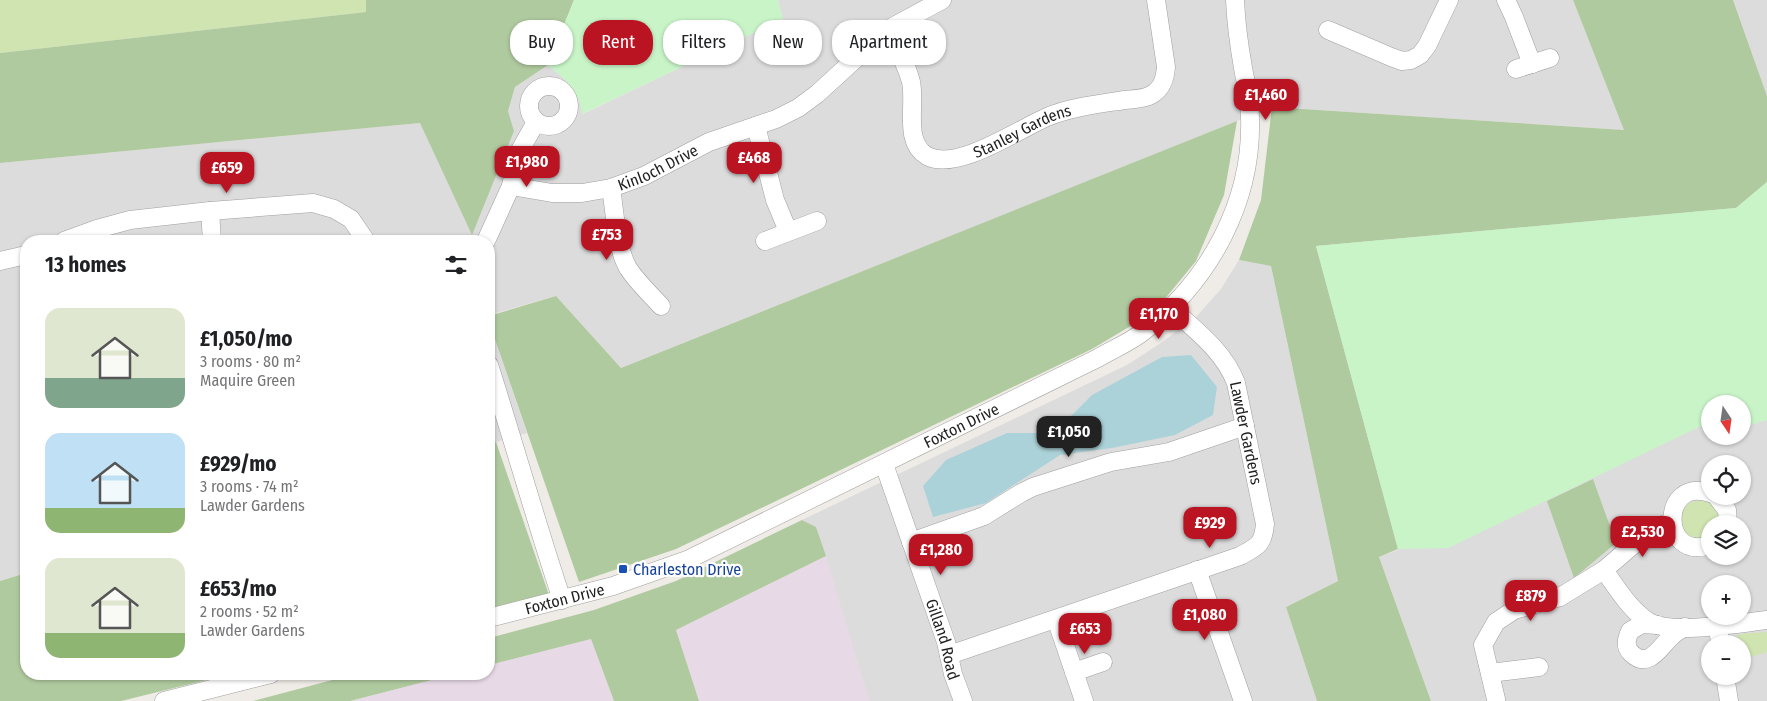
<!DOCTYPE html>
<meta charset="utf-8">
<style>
:root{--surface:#fff;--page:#f6f6f6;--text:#202124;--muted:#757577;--accent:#ba1422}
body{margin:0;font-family:"Fira Sans Condensed",sans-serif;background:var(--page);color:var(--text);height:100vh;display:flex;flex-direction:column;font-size:19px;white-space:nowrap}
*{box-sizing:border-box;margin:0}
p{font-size:16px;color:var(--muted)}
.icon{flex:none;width:28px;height:28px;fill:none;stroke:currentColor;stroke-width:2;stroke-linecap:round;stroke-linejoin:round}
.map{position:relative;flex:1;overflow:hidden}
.details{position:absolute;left:20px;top:235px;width:475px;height:445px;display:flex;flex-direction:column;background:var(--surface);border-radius:20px;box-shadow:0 1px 4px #0004}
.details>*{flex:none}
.banner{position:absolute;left:510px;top:20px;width:475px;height:45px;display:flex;gap:10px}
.needle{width:32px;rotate:167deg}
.buttons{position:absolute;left:1701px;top:395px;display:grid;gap:10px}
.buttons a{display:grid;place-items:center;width:50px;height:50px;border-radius:50%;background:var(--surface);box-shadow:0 1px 4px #0004;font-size:25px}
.price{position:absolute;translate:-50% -42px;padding:0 11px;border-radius:10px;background:var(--accent);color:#fff;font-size:16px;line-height:32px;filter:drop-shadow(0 1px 2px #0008)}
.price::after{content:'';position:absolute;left:50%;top:30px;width:15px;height:11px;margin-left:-8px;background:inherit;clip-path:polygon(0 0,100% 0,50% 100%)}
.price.on{background:#222;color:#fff}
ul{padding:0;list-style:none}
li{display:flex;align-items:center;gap:15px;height:125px;padding:0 25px}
li span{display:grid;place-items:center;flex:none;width:140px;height:100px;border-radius:15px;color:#555}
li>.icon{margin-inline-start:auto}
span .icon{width:60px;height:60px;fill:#fffc;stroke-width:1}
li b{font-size:21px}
h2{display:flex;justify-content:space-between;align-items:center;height:60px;padding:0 25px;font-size:21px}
.pill{padding:0 18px;border-radius:20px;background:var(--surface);box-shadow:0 1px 4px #0004;font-size:18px;line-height:45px}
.pill.on{background:var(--accent);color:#fff}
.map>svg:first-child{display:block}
</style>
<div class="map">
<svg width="1767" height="701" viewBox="0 0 1767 701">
<rect width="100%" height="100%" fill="#efebe6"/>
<!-- residential -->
<path fill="#dddcdc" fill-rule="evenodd" d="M778 0H1573L1625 130 1272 107 621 368 556 296 489 315V241H26V573L0 581V163L420 123 514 131 508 111 515 87 548 65 567 81 580 99 583 114 782 19Z
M1733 0H1767V96Z
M1767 182V701H1431L1379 557 1398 550 1316 246 1736 208ZM1710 404H1742V436H1710ZM1710 464H1742V496H1710ZM1710 524H1742V556H1710ZM1710 584H1742V616H1710ZM1710 644H1742V676H1710Z
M1239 260 1271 266 1338 581 1286 607 1317 701H869L816 527 802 520 1127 365 1161 343 1197 316 1221 289Z
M489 322 527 433 489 444Z"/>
<!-- industrial -->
<path fill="#e7d9e6" d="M826 556 869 701H699L676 630Z
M591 639 614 701H350L455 674H489V665Z"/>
<!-- grass -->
<path fill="#cfe4b1" d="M0 0H366V12L0 53Z
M1702 500C1714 504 1720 511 1720 524H1710V538L1702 541 1683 533 1681 513 1689 503Z
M1767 632V652L1743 659 1742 644H1733L1739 634Z"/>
<!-- forest -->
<path fill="#b0ca9f" d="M366 0H574L548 65 515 87 508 111 514 131 472 235 420 123 0 163V53L366 12Z
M1573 0H1733L1767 96V182L1736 208 1316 246 1398 549 1379 557 1431 701H1317L1286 607 1338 581 1271 266 1239 260 1261 200 1272 107 1624 130Z
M1237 121 1224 195 1196 261 1154 312 1092 349 676 549 579 582 489 322V316L556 296 621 368Z
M496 442 549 595 489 610V444Z
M1593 479 1616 543 1574 578 1547 501Z
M802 520 816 527 826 556 676 630 699 701H614L591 639 489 665V638L594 610 676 581Z
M26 573V674H231L121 701H0V581Z
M355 674H455L350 701H253Z"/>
<!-- park -->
<path fill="#c8f4c8" d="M574 0H778L783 19 582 114C579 90 566 80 548 65Z
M1767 182V420L1743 427 1742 404H1710V430L1703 425 1448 548 1398 549 1316 246 1736 208Z"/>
<!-- water -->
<path fill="#abd2d8" d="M1191 355 1217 387 1213 415 1175 435 1112 448 1060 455 986 503 933 517 923 486 946 460 1007 433H1054L1092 395 1162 357Z"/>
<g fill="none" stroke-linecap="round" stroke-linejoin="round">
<defs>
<g id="minor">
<path d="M1506 0 1514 17 1532 64"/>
<path id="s1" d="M887 30C897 47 906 63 911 82 916 105 903 142 927 156 957 172 1019 129 1047 117 1071 107 1099 104 1125 100 1133 99 1144 99 1151 95 1162 89 1165 79 1166 67L1156 0"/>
<path d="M1328 30 1391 57 1402 61 1411 60 1420 55 1427 46 1449 0"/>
<path d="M1516 69 1550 58"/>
<circle cx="549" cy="106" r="20"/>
<path d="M756 126 775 200 788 231"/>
<path id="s2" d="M511 186 552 193H582L611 188 644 176 709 142 776 119 798 108 817 94 887 30 942 0"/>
<path d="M611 188C615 212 616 247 628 268 637 282 650 294 661 306"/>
<path d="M210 211 212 241"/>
<path d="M64 241 97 229 130 220 210 211 313 203 334 209 351 219 366 241"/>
<path d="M486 241 511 186 518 154 536 122"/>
<path d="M765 241 817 221"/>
<path d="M0 261 26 255"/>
<path d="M489 365C514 443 536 522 562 600"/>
<path id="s3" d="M884 464 946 642 953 674 963 701"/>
<path d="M1710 493C1660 476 1660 562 1710 545"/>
<path d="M1716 496 1727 510 1728 524"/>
<path d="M911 542 984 516 1021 493 1033 487 1111 462 1169 452 1245 426"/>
<path d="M1197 570 1243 701"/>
<path d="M1604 570C1617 588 1630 610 1649 622 1672 635 1740 623 1767 620"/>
<path id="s4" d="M489 618 613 586 687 560 1098 358C1113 349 1131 342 1144 331 1210 280 1253 201 1250 117 1250 100 1246 84 1243 68 1239 45 1236 23 1235 0"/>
<path d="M1056 619 1084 701"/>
<path d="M1658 625 1642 624 1630 631C1627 638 1624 646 1631 653 1649 671 1661 645 1672 636 1676 632 1680 630 1685 627"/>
<path d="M1718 625 1720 644"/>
<path d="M949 655 1240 556C1258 546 1263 545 1265 524L1236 383C1224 351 1195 330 1171 308"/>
<path d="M1074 672 1103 662"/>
<path d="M1490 673 1539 667"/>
<path d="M1725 676 1729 701"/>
<path d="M1496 699 1483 645 1496 622 1514 610 1560 597 1604 570 1654 527 1671 523"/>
<path d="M164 701 271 674"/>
</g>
</defs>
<!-- minor casing -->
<use href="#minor" stroke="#a0a0a0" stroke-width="19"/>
<!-- minor -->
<use href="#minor" stroke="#fff" stroke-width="18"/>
</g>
<!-- markers -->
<rect fill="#1a4fb4" stroke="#fff" stroke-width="2" x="618" y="564" width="10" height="10" rx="2.5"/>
<g text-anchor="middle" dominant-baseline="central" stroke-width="4.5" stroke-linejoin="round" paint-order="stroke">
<!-- street labels -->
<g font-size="16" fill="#1f1f1f" stroke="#fff">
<text stroke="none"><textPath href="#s1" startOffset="238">Stanley Gardens</textPath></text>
<text stroke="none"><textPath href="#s2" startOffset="152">Kinloch Drive</textPath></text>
<text stroke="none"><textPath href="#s4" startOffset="512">Foxton Drive</textPath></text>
<text transform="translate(1246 433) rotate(78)">Lawder Gardens</text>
<text stroke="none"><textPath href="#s4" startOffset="78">Foxton Drive</textPath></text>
<text stroke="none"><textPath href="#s3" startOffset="185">Gilland Road</textPath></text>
</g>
<!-- transit labels -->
<g font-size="16" fill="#164399" stroke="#fff" text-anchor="start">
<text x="633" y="569">Charleston Drive</text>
</g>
</g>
</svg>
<div class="buttons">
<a><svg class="needle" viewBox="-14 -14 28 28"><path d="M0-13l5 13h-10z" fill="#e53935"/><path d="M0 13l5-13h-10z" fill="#757577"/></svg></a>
<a><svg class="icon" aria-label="locate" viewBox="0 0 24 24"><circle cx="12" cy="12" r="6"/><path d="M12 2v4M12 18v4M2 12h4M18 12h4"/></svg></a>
<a><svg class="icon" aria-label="layers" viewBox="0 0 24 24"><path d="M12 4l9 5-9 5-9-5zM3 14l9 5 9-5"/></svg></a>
<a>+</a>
<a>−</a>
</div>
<b class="price" style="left:1266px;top:121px">£1,460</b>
<b class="price" style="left:754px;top:184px">£468</b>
<b class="price" style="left:527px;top:188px">£1,980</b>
<b class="price" style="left:227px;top:194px">£659</b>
<b class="price" style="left:607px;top:261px">£753</b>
<b class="price" style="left:1159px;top:340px">£1,170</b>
<b class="price on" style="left:1069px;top:458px">£1,050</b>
<b class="price" style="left:1210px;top:549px">£929</b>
<b class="price" style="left:1643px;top:558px">£2,530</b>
<b class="price" style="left:941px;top:576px">£1,280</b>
<b class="price" style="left:1531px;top:622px">£879</b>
<b class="price" style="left:1205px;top:641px">£1,080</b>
<b class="price" style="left:1085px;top:655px">£653</b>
<div class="banner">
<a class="pill">Buy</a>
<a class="pill on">Rent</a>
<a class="pill">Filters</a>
<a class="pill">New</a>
<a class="pill">Apartment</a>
</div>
<section class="details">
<h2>13 homes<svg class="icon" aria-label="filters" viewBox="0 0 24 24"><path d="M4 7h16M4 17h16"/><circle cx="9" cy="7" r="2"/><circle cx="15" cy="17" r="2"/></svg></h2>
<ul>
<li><span style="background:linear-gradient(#dfe7d0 70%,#7fa58c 0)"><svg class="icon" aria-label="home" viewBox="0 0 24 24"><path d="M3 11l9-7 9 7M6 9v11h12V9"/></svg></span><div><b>£1,050/mo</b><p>3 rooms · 80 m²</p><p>Maquire Green</p></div></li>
<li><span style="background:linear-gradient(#bfe0f5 75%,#8fb573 0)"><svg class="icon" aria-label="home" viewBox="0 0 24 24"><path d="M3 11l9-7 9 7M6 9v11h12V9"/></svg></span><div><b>£929/mo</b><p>3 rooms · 74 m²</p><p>Lawder Gardens</p></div></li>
<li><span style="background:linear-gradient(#dfe7d0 75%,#8fb573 0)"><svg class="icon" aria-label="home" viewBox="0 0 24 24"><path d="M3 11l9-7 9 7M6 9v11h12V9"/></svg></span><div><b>£653/mo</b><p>2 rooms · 52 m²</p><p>Lawder Gardens</p></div></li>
</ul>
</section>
</div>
